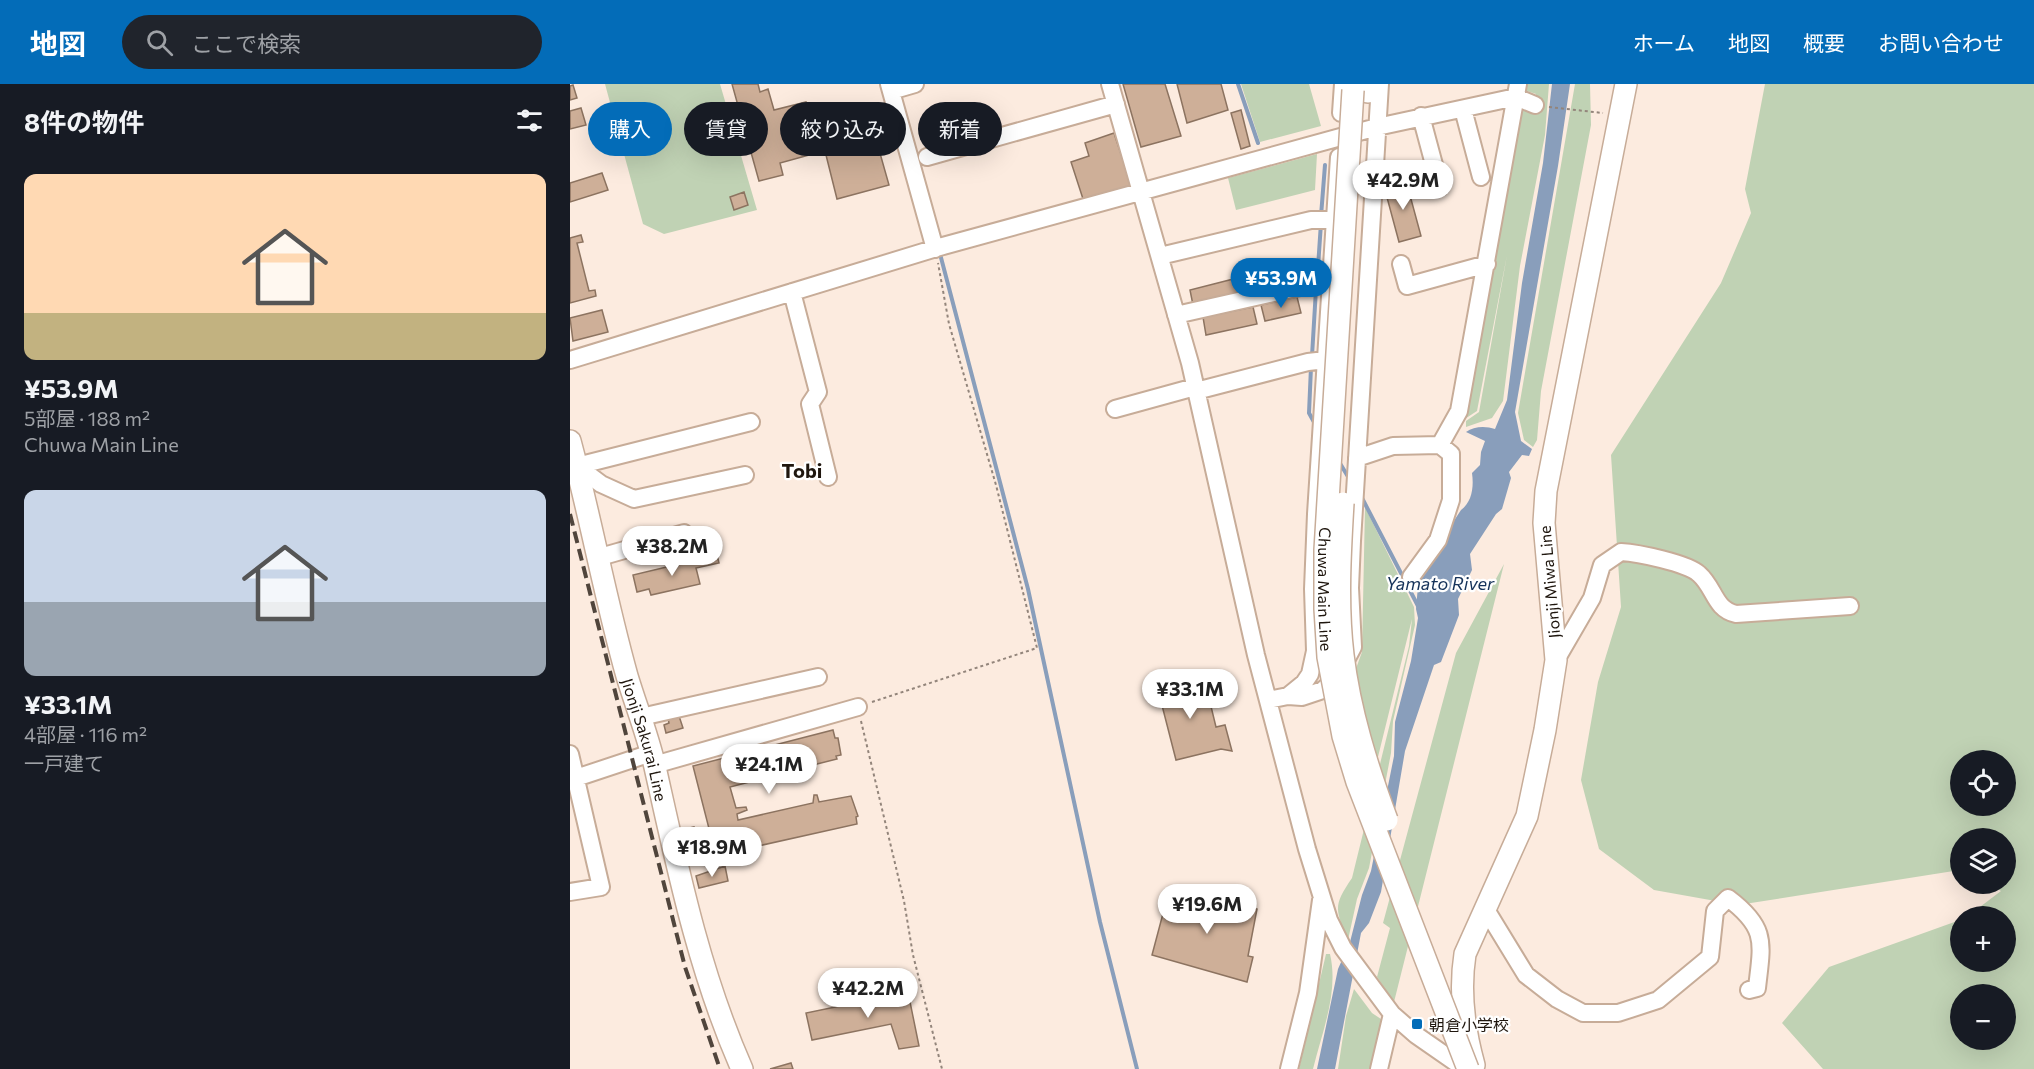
<!DOCTYPE html>
<html lang="ja">
<meta charset="utf-8">
<style>
:root{--surface:#171b24;--page:#20242c;--text:#f1f3f6;--muted:#9ea1a6;--accent:#036cb8}
body{margin:0;font-family:Commissioner,"Noto Sans JP",sans-serif;background:var(--page);color:var(--text);height:100vh;display:flex;flex-direction:column;font-size:22px;white-space:nowrap}
*{box-sizing:border-box;margin:0}
p{font-size:20px;color:var(--muted)}
.icon{flex:none;width:33px;height:33px;fill:none;stroke:currentColor;stroke-width:2;stroke-linecap:round;stroke-linejoin:round}
.map{position:relative;flex:1;overflow:hidden}
.drawer{display:flex;flex-direction:column;background:var(--surface);width:570px}
.drawer>*{flex:none}
.top-card{position:absolute;left:18px;top:18px;width:570px;height:54px;display:flex;gap:12px}
.tools{position:absolute;left:1380px;top:666px;display:grid;gap:12px}
.tools a{display:grid;place-items:center;width:66px;height:66px;border-radius:50%;background:var(--surface);box-shadow:0 6px 24px #0002;font-size:30px}
.price{position:absolute;translate:-50% -51px;padding:0 14px;border-radius:21px;background:#fff;color:#222;font-size:20px;line-height:39px;filter:drop-shadow(0 2px 3px #0008)}
.price::after{content:'';position:absolute;left:50%;top:36px;width:18px;height:14px;margin-left:-9px;background:inherit;clip-path:polygon(0 0,100% 0,50% 100%)}
.price.selected{background:var(--accent);color:#fff}
ul{padding:0;list-style:none}
li{display:grid;align-content:center;gap:12px;height:318px;padding:0 24px}
li span{display:grid;place-items:center;height:186px;border-radius:12px;color:#555}
li>.icon{margin-inline-start:auto}
span .icon{width:108px;height:108px;fill:#fffc;stroke-width:1}
li b{font-size:26px}
h2{display:flex;justify-content:space-between;align-items:center;height:72px;padding:0 24px;font-size:26px}
.tag{padding:0 21px;border-radius:27px;background:var(--surface);box-shadow:0 6px 24px #0002;font-size:21px;line-height:54px}
.tag.selected{background:var(--accent);color:#fff}
header{display:flex;align-items:center;gap:36px;box-sizing:border-box;height:84px;padding:0 30px;background:var(--accent);color:#fff}
header strong{font-size:28px}
nav{display:flex;gap:33px;margin-inline-start:auto;font-size:21px}
.search{width:420px;height:54px;background:var(--page);display:flex;align-items:center;gap:15px;box-sizing:border-box;padding:0 21px;border-radius:33px;color:var(--muted);font-size:22px}
main{display:flex;flex:1;min-height:0}
.map>svg:first-child{display:block}
</style>
<header>
<strong>地図</strong>
<div class="search"><svg class="icon" aria-label="search" viewBox="0 0 24 24"><circle cx="10" cy="10" r="6"/><path d="M15 15l6 6"/></svg>ここで検索</div>
<nav><a>ホーム</a><a>地図</a><a>概要</a><a>お問い合わせ</a></nav>
</header>
<main>
<section class="drawer">
<h2>8件の物件<svg class="icon" aria-label="filters" viewBox="0 0 24 24"><path d="M4 7h16M4 17h16"/><circle cx="9" cy="7" r="2"/><circle cx="15" cy="17" r="2"/></svg></h2>
<ul>
<li><span style="background:linear-gradient(#ffd9b3 75%,#c2b280 0)"><svg class="icon" aria-label="home" viewBox="0 0 24 24"><path d="M3 11l9-7 9 7M6 9v11h12V9"/></svg></span><div><b>¥53.9M</b><p>5部屋 · 188 m²</p><p>Chuwa Main Line</p></div></li>
<li><span style="background:linear-gradient(#c9d6e8 60%,#9aa5b1 0)"><svg class="icon" aria-label="home" viewBox="0 0 24 24"><path d="M3 11l9-7 9 7M6 9v11h12V9"/></svg></span><div><b>¥33.1M</b><p>4部屋 · 116 m²</p><p>一戸建て</p></div></li>
</ul>
</section>
<div class="map">
<svg width="1464" height="985" viewBox="0 0 1464 985">
<rect width="100%" height="100%" fill="#fcebdf"/>
<!-- green -->
<path fill="#c0d2b4" fill-rule="evenodd" d="M35 0H150L187 126 94 150 73 140Z
M671 0H739L751 42 690 58Z
M952 0H979L975 51 950 182 933 317 922 334 896 343V337L909 328 937 171 907 327 884 342 950 13 964 21 966 10 951 5Z
M1005 0H1020L1021 41 971 307 967 356 963 363 954 356 948 329Z
M1195 0H1464V985H1253L1212 939 1259 883 1390 836V878H1436V832H1398L1431 807 1419 800H1436V754H1390V786L1168 821 1084 806 1029 765 1011 696 1028 598 1051 523 1041 371 1151 199 1181 129 1175 105ZM1390 676H1436V722H1390ZM1390 910H1436V956H1390Z
M747 70 745 106 666 126 658 94Z
M795 423 844 523 845 541 823 637 821 669 799 784 787 815 778 856C765 825 763 822 782 794L839 562 842 535 806 681 784 590 792 568Z
M934 480 824 918 807 893 820 844 813 839 886 569Z
M756 870H760C769 908 752 948 743 985H729Z
M784 905 802 929 814 937 803 985H768L776 932Z"/>
<!-- water -->
<path fill="#899ebb" d="M982 0H1000L988 82 945 328 951 357 962 365 959 372 952 371 939 388 941 394 932 425 926 430 900 470 902 486 888 515 889 531 871 578 864 581 835 667 811 808 799 839 791 849 765 985H747L768 885 780 858 792 811 801 787 824 672 825 638 841 577 848 534 846 525 849 490 891 426C902 418 904 403 902 389L910 381 911 368 915 357 896 348C904 342 916 342 925 345L937 316 952 199 973 79Z"/>
<g fill="none" stroke-linecap="round" stroke-linejoin="round">
<!-- stream -->
<path stroke="#899ebb" stroke-width="4" d="M668 0 688 59
M751 132 755 81
M369 166 458 505 530 838 567 985
M747 198 751 139
M742 272 746 205
M741 283 739 329 745 340
M768 376 780 396
M791 412 848 522"/>
</g>
<!-- building -->
<path fill="#ceaf98" stroke="#8c7360" stroke-width="1.5" d="M162 0H188L190 8 198 5 204 26 236 18 240 31 246 30 251 46 244 48 250 68 210 79 213 91 189 97Z
M553 0H595L611 52 571 63Z
M607 0H651L658 26 617 39Z
M3 1 7 14 0 16V2Z
M11 24 16 41 0 45V27Z
M671 26 680 62 671 65 661 29Z
M295 36 302 41 319 101 267 115 251 51Z
M544 49 563 106 515 121 501 78 519 72 515 59Z
M32 89 38 106 0 118V99Z
M835 93 851 152 829 158 815 106 824 103 821 97Z
M174 108 178 121 164 126 160 113Z
M11 151 13 158 7 159 19 207 25 206 26 212 0 219V154Z
M726 179 729 193 623 221 620 206Z
M727 213 731 229 695 237 691 221Z
M683 223 687 240 636 251 633 233Z
M32 226 38 248 3 257 0 234Z
M147 471 149 479 126 484 130 500 81 511 79 505 67 508 63 491Z
M607 588 613 612 637 606 646 643 655 641 662 667 651 665 606 676 585 594Z
M109 632 113 644 96 649 94 641 99 639 98 634Z
M263 646 265 654H268L271 671 266 672 267 675 239 682 241 689 238 691 234 684 160 703 166 724 176 723 177 726 167 730 168 736 243 719 244 711H247L249 718 281 712 288 732 286 733 287 740 179 764 177 749H172L175 763 169 766 171 769 157 772 156 768 146 772 123 682Z
M124 743 127 754 118 756 115 745Z
M155 782 158 797 129 804 126 792Z
M599 807 687 825 678 872 683 873 677 898 582 871Z
M338 908 349 962 329 965 321 940 242 956 236 929Z
M221 979 223 985H200Z"/>
<g fill="none" stroke-linecap="round" stroke-linejoin="round">
<defs>
<path id="minor" d="M319 0 365 165
M540 0 620 279 686 571 737 765 759 836 773 864 822 930 846 951 895 985
M321 7 345 0
M893 25 911 93
M771 29 773 0
M851 32 870 103
M357 73 546 20
M590 172 741 136H764
M831 180 837 202 917 180
M222 208 248 308 240 320 258 393
M606 231 739 201H761
M0 276 373 162 807 43 946 13 965 21
M626 307 738 278 756 276
M545 325 625 303
M787 374 823 362 870 361 889 327 948 0
M175 391 64 415 31 400 7 382 181 338
M30 473 114 449
M841 493 868 456 881 416V370L870 361
M986 576 1022 514 1032 481 1051 468C1068 469 1117 479 1129 490 1145 504 1144 525 1166 530L1280 522
M718 612 734 599 740 590 745 567 743 505 746 430 769 73
M698 616 718 612 732 613 753 606 767 593 783 563 780 504 782 457 810 0
M71 633 248 593
M0 670 31 803 0 808
M84 681 288 623
M0 696 81 669
M915 824 956 891 987 915 1013 929H1048L1088 916 1140 873 1145 827 1158 814C1198 844 1192 859 1187 904L1179 906
M719 985 738 909 751 816
M809 985 822 930"/>
<g id="major">
<path d="M798 8V0"/>
<path id="s1" d="M0 357C21 435 35 514 57 592 66 622 78 652 85 683 108 786 129 888 172 985"/>
<path d="M904 981C894 945 889 908 895 870L957 732 975 646 986 576 974 439 976 407 1056 0"/>
</g>
</defs>
<!-- minor casing -->
<use href="#minor" stroke="#c7ac98" stroke-width="20"/>
<!-- major casing -->
<use href="#major" stroke="#c7ac98" stroke-width="24"/>
<!-- path -->
<path stroke="#93857b" stroke-width="2" stroke-dasharray="3 3" stroke-linecap="butt" d="M979 23 1033 29
M302 618 467 564 426 401 379 240 368 179
M291 637 334 817 343 871 372 985"/>
<!-- minor -->
<use href="#minor" stroke="#fff" stroke-width="16"/>
<!-- major -->
<use href="#major" stroke="#fff" stroke-width="21"/>
<!-- rail -->
<path stroke="#50453c" stroke-width="4" stroke-dasharray="12 6" stroke-linecap="butt" d="M0 430 115 883 150 985"/>
<defs>
<g id="major-bridge">
<path id="s2" d="M783 6 755 466V525L758 573 773 652 787 698 898 985"/>
<path d="M773 419C770 469 767 521 773 571 780 628 797 682 817 736"/>
</g>
</defs>
<!-- major-bridge casing -->
<use href="#major-bridge" stroke="#c7ac98" stroke-width="24" stroke-linecap="butt"/>
<!-- major-bridge -->
<use href="#major-bridge" stroke="#fff" stroke-width="21"/>
</g>
<!-- markers -->
<rect fill="#036cb8" stroke="#fff" stroke-width="2" x="841" y="934" width="12" height="12" rx="3"/>
<g text-anchor="middle" dominant-baseline="central" stroke-width="4.5" stroke-linejoin="round" paint-order="stroke">
<!-- street labels -->
<g font-size="16" fill="#1f160e" stroke="#fff">
<text transform="translate(979 498) rotate(-95)">Jionji Miwa Line</text>
<text stroke="none"><textPath href="#s2" startOffset="500">Chuwa Main Line</textPath></text>
<text stroke="none"><textPath href="#s1" startOffset="308">Jionji Sakurai Line</textPath></text>
</g>
<!-- poi labels -->
<g font-size="16" fill="#1f160e" stroke="#fff" text-anchor="start">
<text x="859" y="940">朝倉小学校</text>
</g>
<!-- water labels -->
<g font-size="18" font-style="italic" fill="#153259" stroke="#fff">
<text x="870" y="499">Yamato River</text>
</g>
<!-- quarter labels -->
<g font-size="20" font-weight="bold" fill="#1f160e" stroke="#fff">
<text x="232" y="386">Tobi</text>
</g>
</g>
</svg>
<div class="tools">
<a><svg class="icon" aria-label="locate" viewBox="0 0 24 24"><circle cx="12" cy="12" r="6"/><path d="M12 2v4M12 18v4M2 12h4M18 12h4"/></svg></a>
<a><svg class="icon" aria-label="layers" viewBox="0 0 24 24"><path d="M12 4l9 5-9 5-9-5zM3 14l9 5 9-5"/></svg></a>
<a>+</a>
<a>−</a>
</div>
<b class="price" style="left:833px;top:127px">¥42.9M</b>
<b class="price selected" style="left:711px;top:225px">¥53.9M</b>
<b class="price" style="left:102px;top:493px">¥38.2M</b>
<b class="price" style="left:620px;top:636px">¥33.1M</b>
<b class="price" style="left:199px;top:711px">¥24.1M</b>
<b class="price" style="left:142px;top:794px">¥18.9M</b>
<b class="price" style="left:637px;top:851px">¥19.6M</b>
<b class="price" style="left:298px;top:935px">¥42.2M</b>
<div class="top-card">
<a class="tag selected">購入</a>
<a class="tag">賃貸</a>
<a class="tag">絞り込み</a>
<a class="tag">新着</a>
</div>
</div>
</main>
